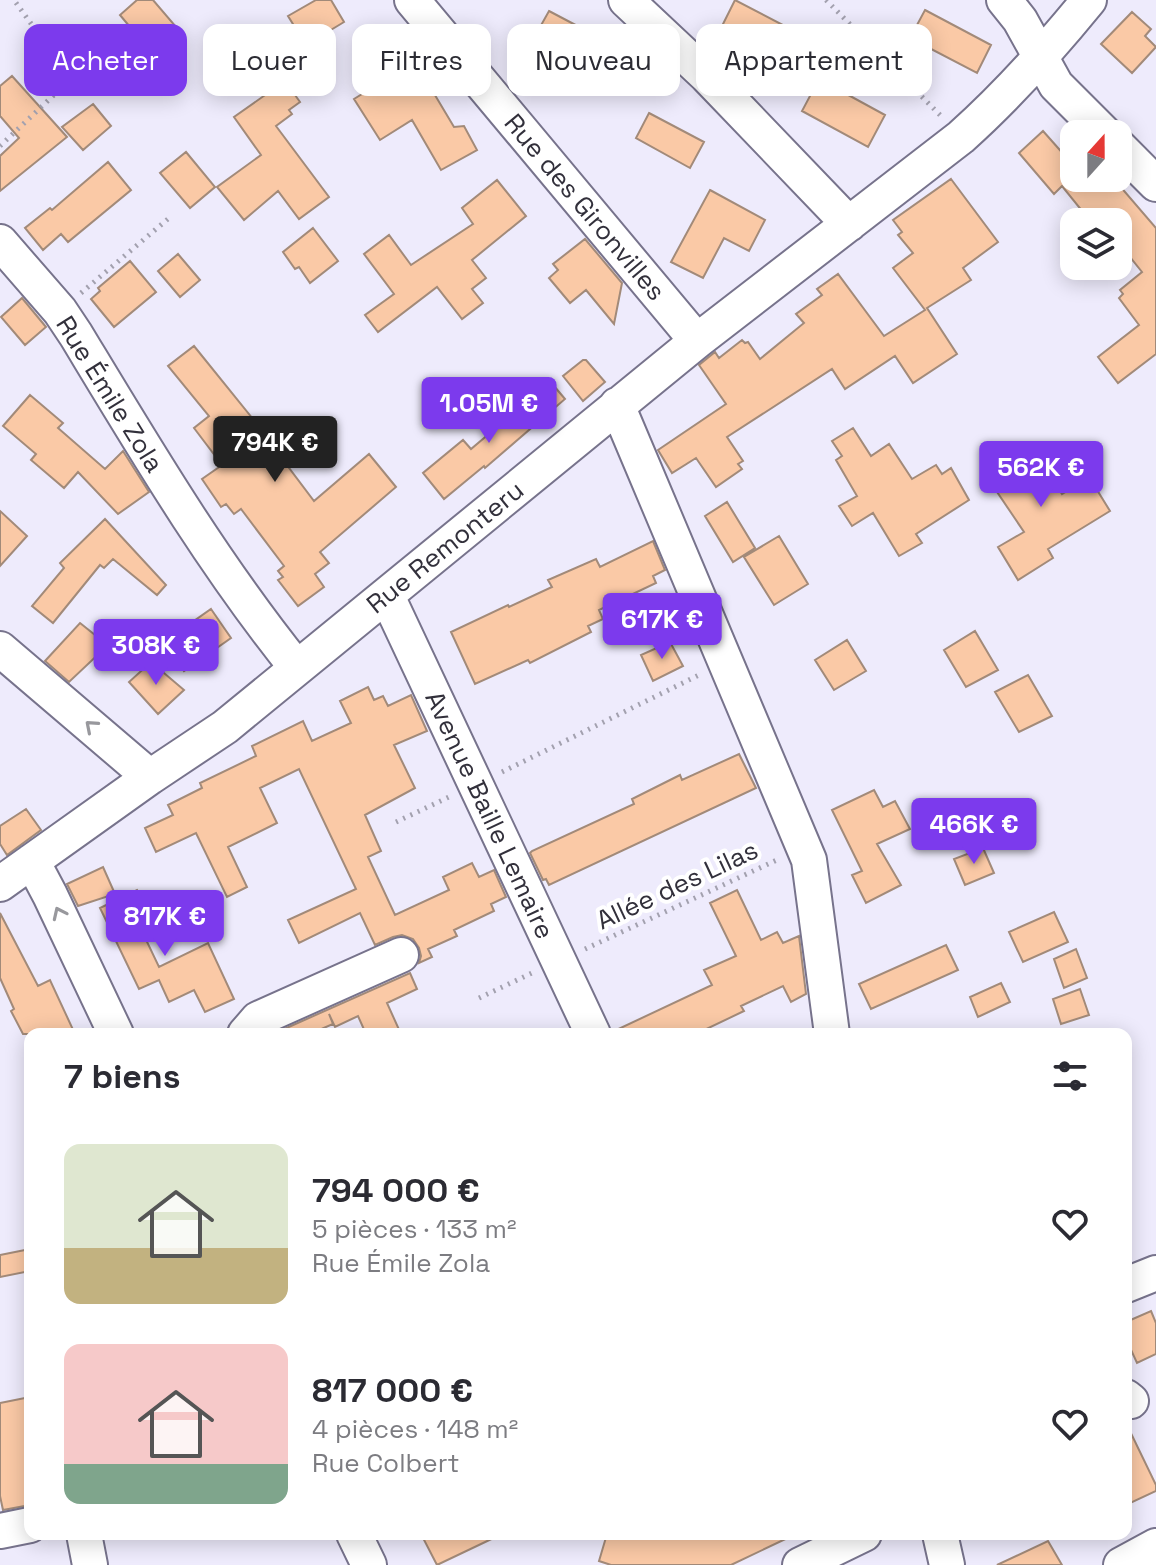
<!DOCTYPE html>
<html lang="fr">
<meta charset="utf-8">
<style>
:root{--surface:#fff;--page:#f7f7f7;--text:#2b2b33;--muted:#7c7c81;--accent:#7c3aed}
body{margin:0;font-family:"Space Grotesk",sans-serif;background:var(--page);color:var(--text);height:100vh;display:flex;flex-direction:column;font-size:30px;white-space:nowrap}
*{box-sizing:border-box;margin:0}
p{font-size:26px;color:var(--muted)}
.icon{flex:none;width:44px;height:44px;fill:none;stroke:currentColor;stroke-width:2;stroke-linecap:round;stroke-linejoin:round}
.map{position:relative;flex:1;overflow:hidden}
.details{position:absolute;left:24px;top:1028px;width:1108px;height:512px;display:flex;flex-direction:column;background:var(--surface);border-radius:16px;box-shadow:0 4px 20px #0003}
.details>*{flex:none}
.guide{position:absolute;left:24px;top:24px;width:1108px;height:72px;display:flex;gap:16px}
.needle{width:52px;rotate:21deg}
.fabs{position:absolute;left:1060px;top:120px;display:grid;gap:16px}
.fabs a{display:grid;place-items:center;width:72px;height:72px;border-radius:16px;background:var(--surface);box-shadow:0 4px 20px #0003;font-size:40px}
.price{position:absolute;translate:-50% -68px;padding:0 18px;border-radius:8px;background:var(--accent);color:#fff;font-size:26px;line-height:52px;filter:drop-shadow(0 2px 4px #0008)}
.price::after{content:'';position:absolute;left:50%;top:48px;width:24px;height:18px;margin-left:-12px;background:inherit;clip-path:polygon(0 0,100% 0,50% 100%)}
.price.current{background:#222;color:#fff}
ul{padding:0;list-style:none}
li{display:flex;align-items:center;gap:24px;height:200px;padding:0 40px}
li span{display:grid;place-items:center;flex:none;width:224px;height:160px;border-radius:16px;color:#555}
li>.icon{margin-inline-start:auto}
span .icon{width:96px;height:96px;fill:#fffc;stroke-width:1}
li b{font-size:34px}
h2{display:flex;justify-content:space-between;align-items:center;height:96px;padding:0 40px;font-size:34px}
.chip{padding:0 28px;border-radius:16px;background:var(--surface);box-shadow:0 4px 20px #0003;font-size:28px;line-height:72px}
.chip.current{background:var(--accent);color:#fff}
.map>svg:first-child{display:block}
</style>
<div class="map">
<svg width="1156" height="1565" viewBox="0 0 1156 1565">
<rect width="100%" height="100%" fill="#eeebfc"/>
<!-- building -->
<path fill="#fac9a6" stroke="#a28a79" stroke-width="2" d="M137 0H153L183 35 155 57 120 15Z
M316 0H331L344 22 306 45 288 16Z
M735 0 802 35 786 63 721 28Z
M925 10 991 45 977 73 910 38Z
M549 11 625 51 611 77 535 36Z
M1132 12 1151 29 1145 36 1156 47 1132 73 1101 44Z
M430 52 443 69 426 80 454 127 464 126 477 150 441 170 412 120 380 140 354 99Z
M12 76 67 137 0 191V156L19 138 0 116V86Z
M819 79 885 115 868 147 802 111Z
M285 81 300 102 289 110 292 114 276 126 329 197 299 219 278 191 244 220 217 187 261 155 234 117Z
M93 104 111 126 83 150 62 127Z
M649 113 704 142 690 168 636 138Z
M1043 131 1074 166V178H1113L1156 228V354L1118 383 1098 357 1139 325 1119 298 1123 294 1120 290 1142 272 1118 242V222H1091L1062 186 1054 194 1019 153Z
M186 152 215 187 190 208 160 173Z
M108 162 131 190 68 242 61 234 43 250 25 228 50 208 52 210Z
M951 179 998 242 963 268 971 280 927 308 957 354 913 383 895 356 845 389 832 369 727 437 743 461 738 464 742 469 716 487 696 458 672 473 658 450 726 404 699 365 715 352 719 358 742 340 745 343 748 342 760 359 804 323 796 314 822 295 817 289 838 274 884 336 925 310 893 268 913 253 898 235 902 232 893 220Z
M497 180 526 216 472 260 486 278 472 289 483 303 462 319 437 287 378 332 365 315 394 294 364 254 389 235 411 265 473 224 462 208Z
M710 190 765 220 749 251 724 238 703 278 671 262Z
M313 228 338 261 310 283 299 267 295 269 283 252Z
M585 239 622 283 614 324 586 290 570 303 549 278 558 270 553 264Z
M178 254 200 280 180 297 158 271Z
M130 261 156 292 114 327 91 299 100 291 98 288Z
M22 298 46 327 25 345 1 317Z
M194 346 257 424 246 432 276 472 286 464 314 501 369 454 396 487 320 552 329 563 315 574 324 587 298 606 278 580 283 577 278 571 284 566 241 509 234 514 226 504 221 507 202 479 222 465 194 428 209 416 168 366Z
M583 360H586L605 382 583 401 563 376Z
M554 386 565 399 485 468 484 466 444 499 423 473 463 440 471 449 503 422Z
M30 395 63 423 58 428 105 469 123 451 149 492 118 514 78 472 64 488 31 460 36 454 3 426Z
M853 428 871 456 889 444 912 479 936 465 942 474 951 468 969 500 916 534 922 543 899 556 873 513 852 526 839 506 857 496 836 460 842 456 832 441Z
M1032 443 1062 494 1089 477 1110 511 1048 549 1053 558 1018 580 998 547 1024 532 985 474 999 466 998 463Z
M727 502 755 548 733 562 705 516Z
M0 511 27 536 0 566Z
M105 519 166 585 157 595 113 559 104 568 100 565 53 623 32 606 64 568 60 563Z
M779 536 808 584 774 605 744 557Z
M653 541 665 570 653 576 656 583 599 610 603 619 588 626 591 632 530 663 528 660 475 684 451 632 508 605 509 607 552 587 548 580 596 559 600 567Z
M211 609 231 638 184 671 164 642Z
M80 623 105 643 103 646 105 648 69 682 45 661Z
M975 631 998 670 966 687 944 650Z
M847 640 866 671 834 690 815 660Z
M670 642 683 666 653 681 641 655Z
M151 662 184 690 158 714 129 682Z
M1028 675 1052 716 1019 732 995 692Z
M368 687 374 700 383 696 388 706 411 695 427 731 394 745 415 788 365 815 381 851 368 857 395 915 449 890 443 877 472 863 479 877 494 870 506 897 491 904 494 911 454 930 457 936 428 949 432 957 419 963 421 956 419 948 413 939 402 935 393 937 375 945 360 913 299 943 288 920 356 889 299 769 260 788 277 823 228 847 247 887 227 897 196 833 156 852 145 828 173 815 168 805 202 788 200 783 256 756 252 746 303 721 312 741 351 723 340 701Z
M739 754 756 788 549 885 546 879 543 880 530 853 532 851 634 804 632 799 680 775 682 780Z
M874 790 883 807 895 801 910 829 877 844 901 885 866 903 852 875 862 871 832 810Z
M26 809 41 830 7 855 0 844V826Z
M983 848 994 873 965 885 954 859Z
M103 867 115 894 78 906 67 884Z
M137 890 150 918 138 923 159 967 208 943 234 999 205 1012 194 990 169 1002 159 980 139 989 100 908Z
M737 890 761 940 777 932 783 943 799 936 806 994 791 1002 783 986 741 1006 744 1011 696 1034H613L612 1032 712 985 704 970 736 956 710 903Z
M1054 912 1068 942 1023 962 1009 932Z
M0 913 38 986 50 980 75 1034H23L11 1011 14 1009 0 978Z
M946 945 958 970 871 1009 859 984Z
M1076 949 1087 978 1064 988 1054 959Z
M410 973 417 989 387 1003 401 1034H366L358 1016 335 1027 329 1014 333 1024 310 1034H273Z
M1001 983 1010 1002 978 1017 970 997Z
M1080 989 1089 1015 1061 1024 1053 999Z
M30 1249V1271L0 1277V1255Z
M1151 1311 1156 1323V1354L1137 1363 1126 1339V1322Z
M30 1397V1505L3 1510 0 1496V1403Z
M1126 1423 1156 1485V1491L1126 1505Z
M421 1534H502L437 1565Z
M607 1534H796L731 1565H611L599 1561Z
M1048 1541 1062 1565H997Z"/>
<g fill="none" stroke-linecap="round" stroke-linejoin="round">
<defs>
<path id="minor" d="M412 0 697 341
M626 0 707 76 849 224
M1004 0 1020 20 1056 85 1105 134
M1118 146 1156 184
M0 242 60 311 76 335C145 449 213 564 297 668
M617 405 809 860 832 1034
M387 596 593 1034
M0 649 150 777
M32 861 50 895 116 1034
M0 884 150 777 225 727 697 341 961 137C1008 95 1049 49 1089 0
M245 1034 258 1019 401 955
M1126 1285 1156 1273
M1126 1397 1131 1401
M0 1531 30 1525
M84 1534 90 1565
M354 1534 369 1565
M940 1534 947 1565
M800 1565 864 1534
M1121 1565 1156 1546"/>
</defs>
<!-- minor casing -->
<use href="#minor" stroke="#77738c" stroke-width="38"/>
<!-- path -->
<path stroke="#a3a1af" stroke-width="5" stroke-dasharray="2 6" stroke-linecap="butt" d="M826 0 941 116
M0 146 56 93 63 85 66 77 58 61 14 0
M81 293 169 218
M502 772 701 674
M396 822 449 797
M585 949 779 859
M479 998 532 973"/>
<!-- minor -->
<use href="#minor" stroke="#fff" stroke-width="34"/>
</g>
<!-- one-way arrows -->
<defs><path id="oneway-chevron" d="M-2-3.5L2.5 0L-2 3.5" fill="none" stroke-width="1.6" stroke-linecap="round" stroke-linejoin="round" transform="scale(2)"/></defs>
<g stroke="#98989d">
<use href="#oneway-chevron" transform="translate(91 726) rotate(-139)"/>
<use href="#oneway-chevron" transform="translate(59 913) rotate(-115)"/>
</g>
<g text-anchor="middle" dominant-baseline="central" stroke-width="8" stroke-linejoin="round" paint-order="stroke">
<!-- street labels -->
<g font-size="26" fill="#32303b" stroke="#fff">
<text transform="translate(585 207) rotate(50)">Rue des Gironvilles</text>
<text transform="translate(110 394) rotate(58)">Rue Émile Zola</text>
<text transform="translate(445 547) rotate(-39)">Rue Remonteru</text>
<text transform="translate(490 815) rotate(65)">Avenue Baille Lemaire</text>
<text transform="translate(677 885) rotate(-25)">Allée des Lilas</text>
</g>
</g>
</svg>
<div class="fabs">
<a><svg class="needle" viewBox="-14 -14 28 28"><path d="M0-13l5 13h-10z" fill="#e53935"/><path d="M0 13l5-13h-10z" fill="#7c7c81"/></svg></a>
<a><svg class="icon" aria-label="layers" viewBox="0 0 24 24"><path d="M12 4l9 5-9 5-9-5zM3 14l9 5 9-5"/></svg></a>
</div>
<b class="price" style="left:489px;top:445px">1.05M €</b>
<b class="price current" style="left:275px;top:484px">794K €</b>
<b class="price" style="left:1041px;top:509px">562K €</b>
<b class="price" style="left:662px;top:661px">617K €</b>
<b class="price" style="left:156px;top:687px">308K €</b>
<b class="price" style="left:974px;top:866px">466K €</b>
<b class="price" style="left:165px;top:958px">817K €</b>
<div class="guide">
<a class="chip current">Acheter</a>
<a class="chip">Louer</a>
<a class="chip">Filtres</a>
<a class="chip">Nouveau</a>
<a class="chip">Appartement</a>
</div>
<section class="details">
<h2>7 biens<svg class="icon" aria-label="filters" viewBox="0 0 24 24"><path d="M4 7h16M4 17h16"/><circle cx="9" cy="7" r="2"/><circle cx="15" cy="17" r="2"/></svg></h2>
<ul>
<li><span style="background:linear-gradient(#dfe7d0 65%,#c2b280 0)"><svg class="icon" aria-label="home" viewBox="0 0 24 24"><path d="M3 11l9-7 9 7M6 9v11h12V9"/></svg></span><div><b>794 000 €</b><p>5 pièces · 133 m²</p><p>Rue Émile Zola</p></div><svg class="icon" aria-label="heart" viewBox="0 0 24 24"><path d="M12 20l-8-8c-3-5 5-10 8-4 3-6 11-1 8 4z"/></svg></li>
<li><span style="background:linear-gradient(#f6c9c9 75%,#7fa58c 0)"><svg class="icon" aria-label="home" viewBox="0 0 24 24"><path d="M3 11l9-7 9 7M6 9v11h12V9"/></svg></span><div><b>817 000 €</b><p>4 pièces · 148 m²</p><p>Rue Colbert</p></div><svg class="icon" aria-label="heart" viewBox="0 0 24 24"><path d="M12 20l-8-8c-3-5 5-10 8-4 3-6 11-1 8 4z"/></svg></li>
</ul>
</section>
</div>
